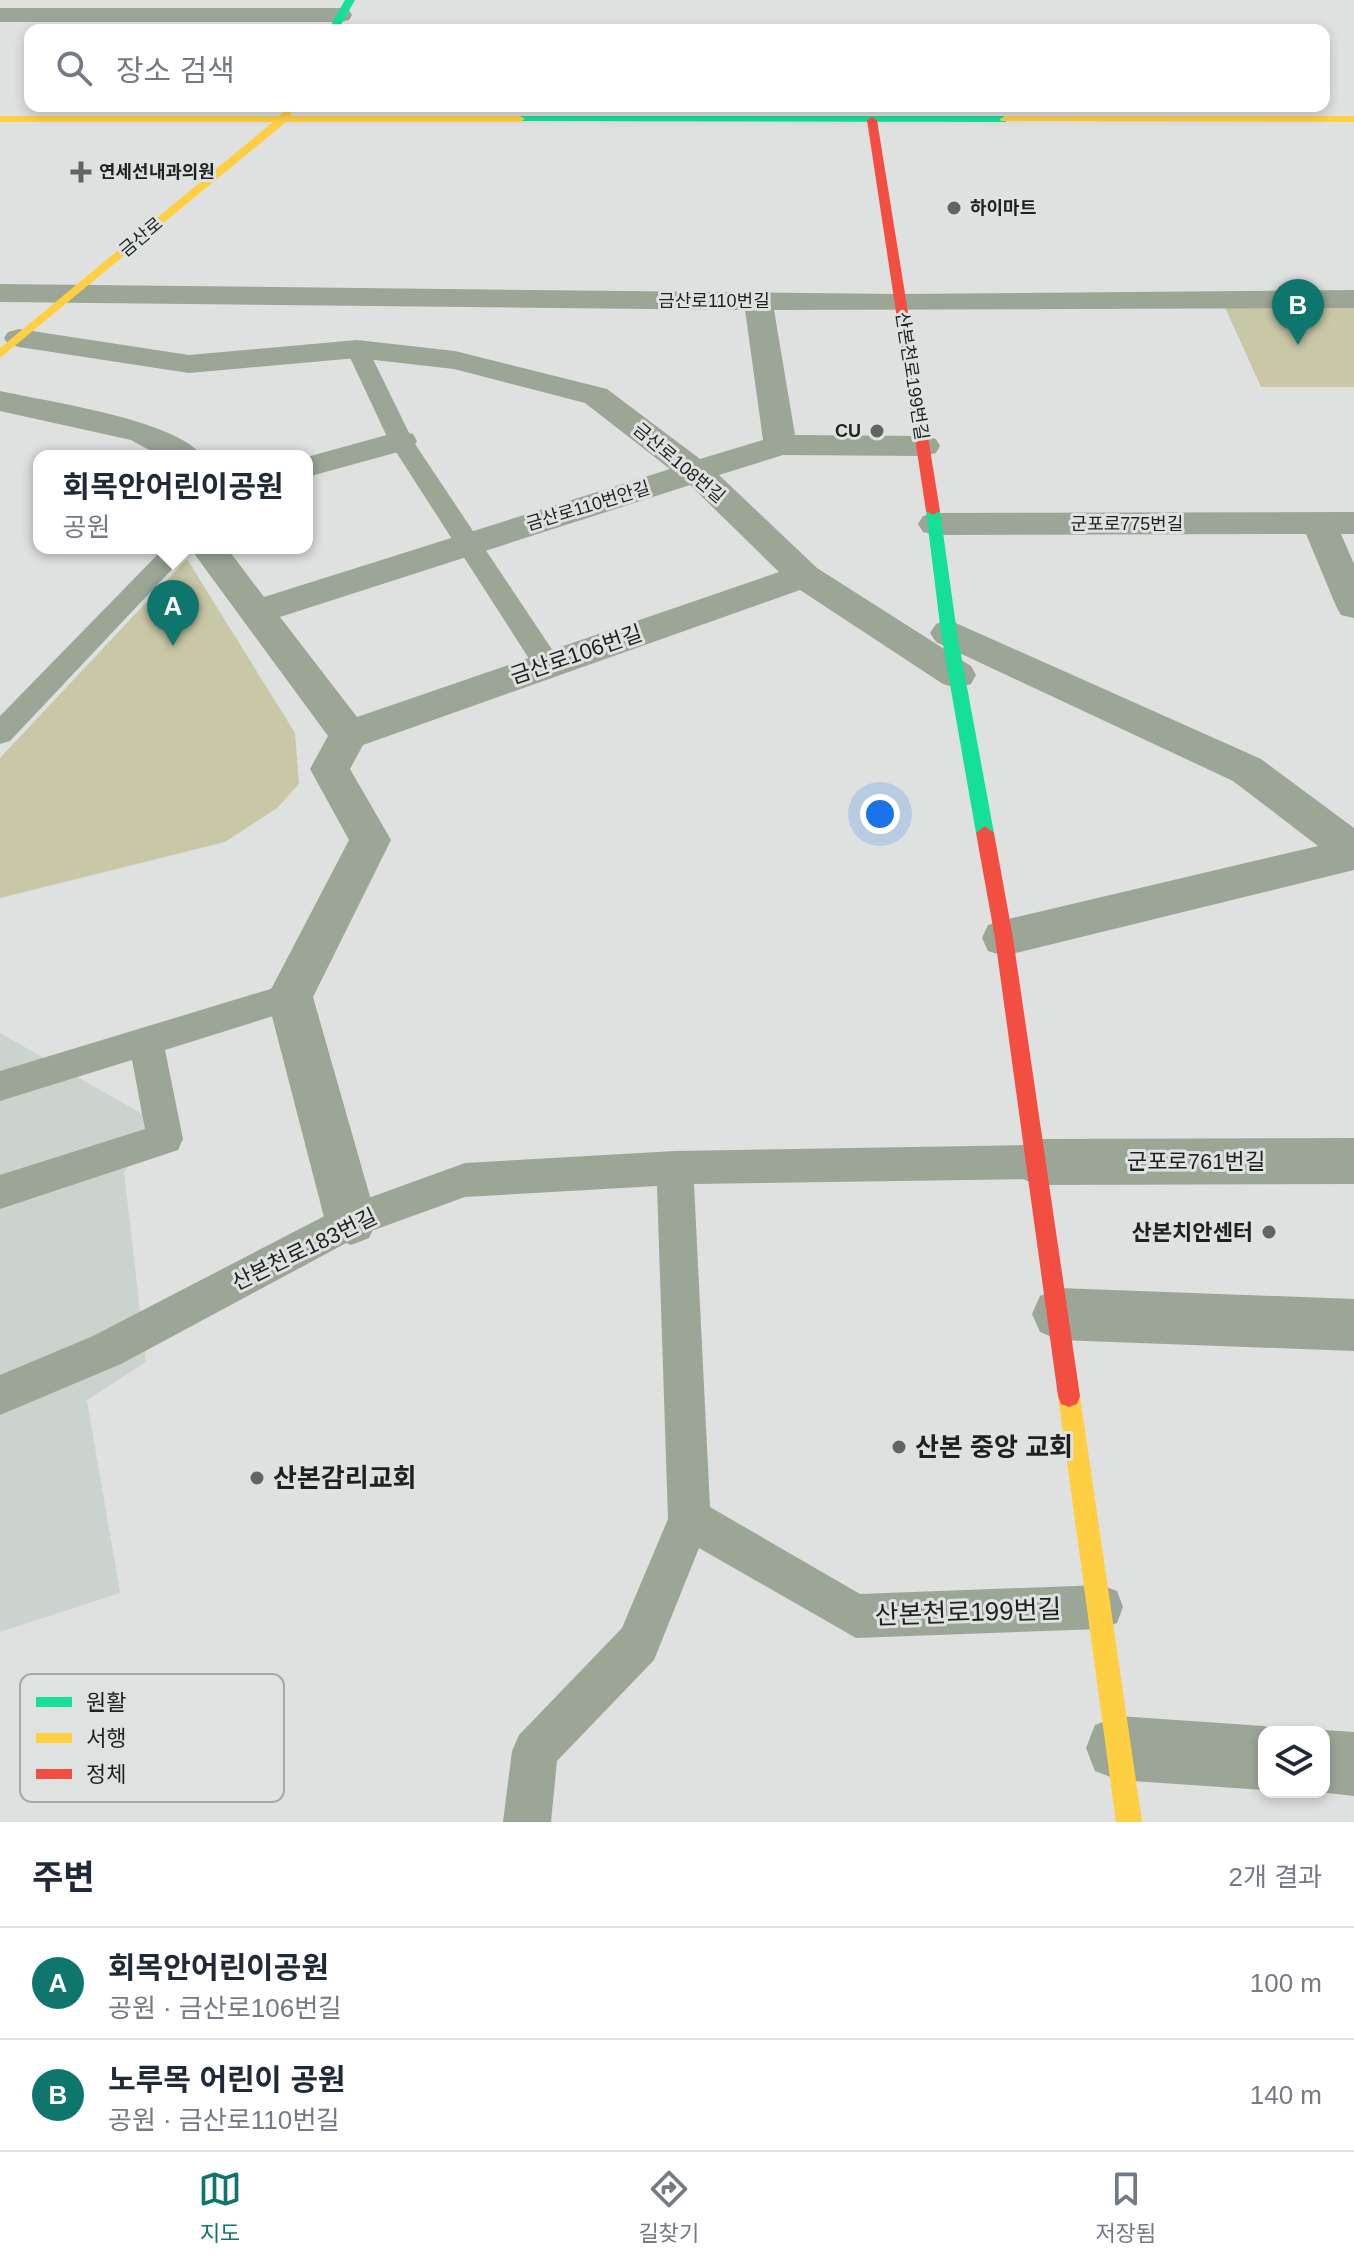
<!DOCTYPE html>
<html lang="ko">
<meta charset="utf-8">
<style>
:root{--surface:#fff;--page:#f6f6f7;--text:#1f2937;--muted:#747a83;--line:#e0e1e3;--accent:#0f766e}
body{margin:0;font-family:Helvetica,"Noto Sans KR",sans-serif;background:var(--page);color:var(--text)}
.controls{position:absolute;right:24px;bottom:24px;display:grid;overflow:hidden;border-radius:16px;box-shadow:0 4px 12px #0003}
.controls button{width:72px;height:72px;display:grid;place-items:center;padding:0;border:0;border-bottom:2px solid var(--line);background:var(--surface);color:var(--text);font:40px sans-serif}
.you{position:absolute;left:880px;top:814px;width:28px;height:28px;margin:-20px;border:6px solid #fff;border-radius:50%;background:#1a73e8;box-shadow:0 0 0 12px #1a73e833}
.badge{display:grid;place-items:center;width:52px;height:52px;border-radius:50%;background:var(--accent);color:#fff;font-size:26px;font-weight:700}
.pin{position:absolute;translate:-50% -66px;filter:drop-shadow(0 2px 4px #0008)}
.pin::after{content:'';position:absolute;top:42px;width:28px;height:24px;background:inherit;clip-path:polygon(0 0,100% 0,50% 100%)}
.popup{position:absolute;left:33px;top:450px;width:280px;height:104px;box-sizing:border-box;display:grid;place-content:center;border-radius:16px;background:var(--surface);filter:drop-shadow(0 2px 6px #0005);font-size:26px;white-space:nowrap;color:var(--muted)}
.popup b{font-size:30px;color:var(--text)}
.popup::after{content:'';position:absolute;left:50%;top:100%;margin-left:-16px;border:16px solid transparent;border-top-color:var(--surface)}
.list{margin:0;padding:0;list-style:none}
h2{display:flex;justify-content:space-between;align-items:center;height:104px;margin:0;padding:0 32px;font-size:34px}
h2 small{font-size:26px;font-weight:400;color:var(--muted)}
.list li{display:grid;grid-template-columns:52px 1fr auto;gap:24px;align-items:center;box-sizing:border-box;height:112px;padding:0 32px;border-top:2px solid var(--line)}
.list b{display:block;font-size:30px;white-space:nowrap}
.list p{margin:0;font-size:26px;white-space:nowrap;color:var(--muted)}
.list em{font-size:26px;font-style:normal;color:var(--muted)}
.icon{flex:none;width:44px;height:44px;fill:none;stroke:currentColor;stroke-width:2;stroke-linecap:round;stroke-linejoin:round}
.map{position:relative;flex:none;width:1354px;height:1822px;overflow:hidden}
.search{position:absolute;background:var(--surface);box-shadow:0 4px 12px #0003;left:24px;right:24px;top:24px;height:88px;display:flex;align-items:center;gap:20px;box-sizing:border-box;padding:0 28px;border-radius:16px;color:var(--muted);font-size:30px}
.sheet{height:328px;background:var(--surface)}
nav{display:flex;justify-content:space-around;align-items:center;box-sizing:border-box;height:112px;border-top:2px solid var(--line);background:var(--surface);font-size:22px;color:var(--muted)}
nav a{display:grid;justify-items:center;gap:4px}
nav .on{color:var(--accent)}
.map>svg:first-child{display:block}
</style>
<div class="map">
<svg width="1354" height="1822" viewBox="0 0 1354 1822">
<rect width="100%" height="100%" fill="#dfe1e0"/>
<polygon fill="#cbd3cf" points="0,1033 160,1124 124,1172 146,1362 87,1400 120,1593 0,1632"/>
<g fill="#c8c7a6">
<polygon points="1223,303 1354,303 1354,387 1261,387"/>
<polygon points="187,559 295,733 299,784 277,808 225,842 0,898 0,758"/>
</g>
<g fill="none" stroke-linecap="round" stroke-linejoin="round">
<g fill="#9ba697" fill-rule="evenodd">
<polygon points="357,342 368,349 413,441 557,657 561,664 557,671 547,674 537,671 389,441 346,349"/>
<polygon points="164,548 192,548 10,741 0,744 0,716"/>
<polygon points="290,983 302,987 307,997 302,1007 165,1050 183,1139 178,1150 0,1209 0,1175 145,1129 132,1060 0,1101 0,1071"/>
<polygon points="1038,1145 1051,1150 1056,1162 1051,1174 1038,1179 694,1184 710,1507 860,1594 1101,1585 1117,1591 1123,1607 1117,1623 1101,1629 856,1638 699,1548 654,1660 557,1761 551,1822 503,1822 512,1751 519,1735 622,1628 668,1519 657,1186 465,1197 363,1234 121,1364 0,1415 0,1375 93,1336 338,1209 465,1163 675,1151"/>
</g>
<g fill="#9ba697" fill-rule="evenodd">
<polygon points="0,8 341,8 349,10 352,15 349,20 341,22 0,22"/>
<path d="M0,284L900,294L1354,290V308L774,310L795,435L924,436L936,439L940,446L936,453L924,456L783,455L719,475L817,568L971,666L976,675L971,684L957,688L943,684L800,590L363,745L350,769L391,840L313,997L377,1221L369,1238L351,1245L333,1238L325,1221L267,997L349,840L310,769L328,736L190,548H227L264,597L670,469L585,403L454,369L357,358L189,373L19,347L8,344L4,338L8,332L19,329L189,355L357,340L455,351L607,389L700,459L763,440L745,310L0,302ZM690,485L779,572L357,717L280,617Z"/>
<path d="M0,391C45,401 177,420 202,456H160L131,440L0,411Z"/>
<polygon points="401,431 413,434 417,441 413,448 307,477 307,457"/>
<polygon points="1354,512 1354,534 1341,534 1354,564 1354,618 1341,615 1336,606 1306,534 935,535 923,532 918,524 923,516 935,513"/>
<polygon points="949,620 1261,759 1354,828 1354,870 1004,956 988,951 982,938 988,925 1004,920 1318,846 1233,781 936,642 930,633 936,624"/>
<polygon points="1354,1138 1354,1184 1038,1185 1020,1178 1013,1162 1020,1146 1038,1139"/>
<polygon points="1059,1288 1354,1299 1354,1351 1059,1340 1040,1332 1032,1314 1040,1296"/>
<polygon points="1118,1716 1264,1726 1279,1732 1264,1732 1264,1790 1118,1780 1095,1771 1086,1748 1095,1725"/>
<polygon points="1324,1730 1354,1732 1354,1796 1319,1792 1324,1792 1324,1732 1319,1732"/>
</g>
<g fill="#16e098" fill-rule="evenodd">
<polygon points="345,0 355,0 338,30 328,30"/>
<polygon points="520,116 1005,116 1010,119 1005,122 516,121 515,119"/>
<polygon points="933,507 940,511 957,633 994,833 985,840 976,833 941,633 926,511"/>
</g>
<g fill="#ffcf43" fill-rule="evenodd">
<polygon points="287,109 292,112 290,116 520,116 525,119 520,122 286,122 0,358 0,348 273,122 0,122 0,116 279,116"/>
<polygon points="1005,116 1354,116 1354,122 1001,121 1000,119"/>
<polygon points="1069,1385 1077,1388 1080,1396 1142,1822 1116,1822 1058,1396 1061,1388"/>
</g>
<g fill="#f24e42" fill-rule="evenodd">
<polygon points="872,117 877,120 940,511 933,515 926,511 867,120"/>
<polygon points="985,826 994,833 1013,938 1080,1396 1077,1404 1069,1407 1061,1404 1058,1396 995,938 976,833"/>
</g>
</g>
<g fill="#626463" stroke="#dee2e0" stroke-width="3">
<path d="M77 160h8v8h8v8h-8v8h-8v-8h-8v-8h8z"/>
<circle cx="954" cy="208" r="8"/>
<circle cx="877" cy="431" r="8"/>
<circle cx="1269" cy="1232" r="8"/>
<circle cx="899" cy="1447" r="8"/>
<circle cx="257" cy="1478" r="8"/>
</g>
<g text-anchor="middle" stroke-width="6" stroke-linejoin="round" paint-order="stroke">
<g font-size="18" font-weight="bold" fill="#1f2120" stroke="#dee2e0" text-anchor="start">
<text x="99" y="178">연세선내과의원</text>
<text x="970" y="214">하이마트</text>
<text x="861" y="437" text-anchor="end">CU</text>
</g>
<g font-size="18" fill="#1f2120" stroke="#dee2e0">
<text transform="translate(141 237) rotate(-40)" y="6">금산로</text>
<text x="714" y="307">금산로110번길</text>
<text transform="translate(912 376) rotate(81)" y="6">산본천로199번길</text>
<text transform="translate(679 463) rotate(40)" y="6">금산로108번길</text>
<text transform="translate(588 506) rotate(-17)" y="6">금산로110번안길</text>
<text x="1127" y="530">군포로775번길</text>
</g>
<g font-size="22" fill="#1f2120" stroke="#dee2e0">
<text transform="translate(576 654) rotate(-19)" y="8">금산로106번길</text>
<text x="1196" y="1169">군포로761번길</text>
<text transform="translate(304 1249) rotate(-26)" y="8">산본천로183번길</text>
</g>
<g font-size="22" font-weight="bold" fill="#1f2120" stroke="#dee2e0" text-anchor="end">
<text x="1253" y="1240">산본치안센터</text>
</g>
<g font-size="26" font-weight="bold" fill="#1f2120" stroke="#dee2e0" text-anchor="start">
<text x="915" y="1456">산본 중앙 교회</text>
<text x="273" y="1487">산본감리교회</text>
</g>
<g font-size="26" fill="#1f2120" stroke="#dee2e0">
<text transform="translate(968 1612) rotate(-2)" y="9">산본천로199번길</text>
</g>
</g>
<rect x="20" y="1674" width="264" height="128" rx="12" fill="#dee2e0" stroke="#a5a8a6" stroke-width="2"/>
<rect x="36" y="1697" width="36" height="10" fill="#16e098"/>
<rect x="36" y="1733" width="36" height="10" fill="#ffcf43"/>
<rect x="36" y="1769" width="36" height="10" fill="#f24e42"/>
<g font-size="22" fill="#1f2120">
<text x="86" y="1710">원활</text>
<text x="86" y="1746">서행</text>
<text x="86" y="1782">정체</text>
</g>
</svg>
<div class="controls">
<button><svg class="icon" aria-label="layers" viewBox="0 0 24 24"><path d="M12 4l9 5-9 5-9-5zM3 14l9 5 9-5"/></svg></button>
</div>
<div class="you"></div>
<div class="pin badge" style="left:173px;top:646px">A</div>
<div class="popup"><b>회목안어린이공원</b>공원</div>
<div class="pin badge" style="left:1298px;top:345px">B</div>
<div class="search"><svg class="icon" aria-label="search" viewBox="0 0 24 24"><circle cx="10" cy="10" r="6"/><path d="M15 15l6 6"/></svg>장소 검색</div>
</div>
<section class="sheet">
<h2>주변<small>2개 결과</small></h2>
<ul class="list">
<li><span class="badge">A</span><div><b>회목안어린이공원</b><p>공원 · 금산로106번길</p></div><em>100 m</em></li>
<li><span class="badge">B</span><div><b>노루목 어린이 공원</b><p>공원 · 금산로110번길</p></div><em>140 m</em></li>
</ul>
</section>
<nav>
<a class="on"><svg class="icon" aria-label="map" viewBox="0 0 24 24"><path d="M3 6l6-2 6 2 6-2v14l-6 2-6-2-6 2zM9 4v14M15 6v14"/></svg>지도</a>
<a><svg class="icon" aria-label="directions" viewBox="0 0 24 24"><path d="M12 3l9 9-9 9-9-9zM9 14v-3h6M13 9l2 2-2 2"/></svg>길찾기</a>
<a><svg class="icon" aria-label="saved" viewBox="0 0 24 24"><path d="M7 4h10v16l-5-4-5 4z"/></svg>저장됨</a>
</nav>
